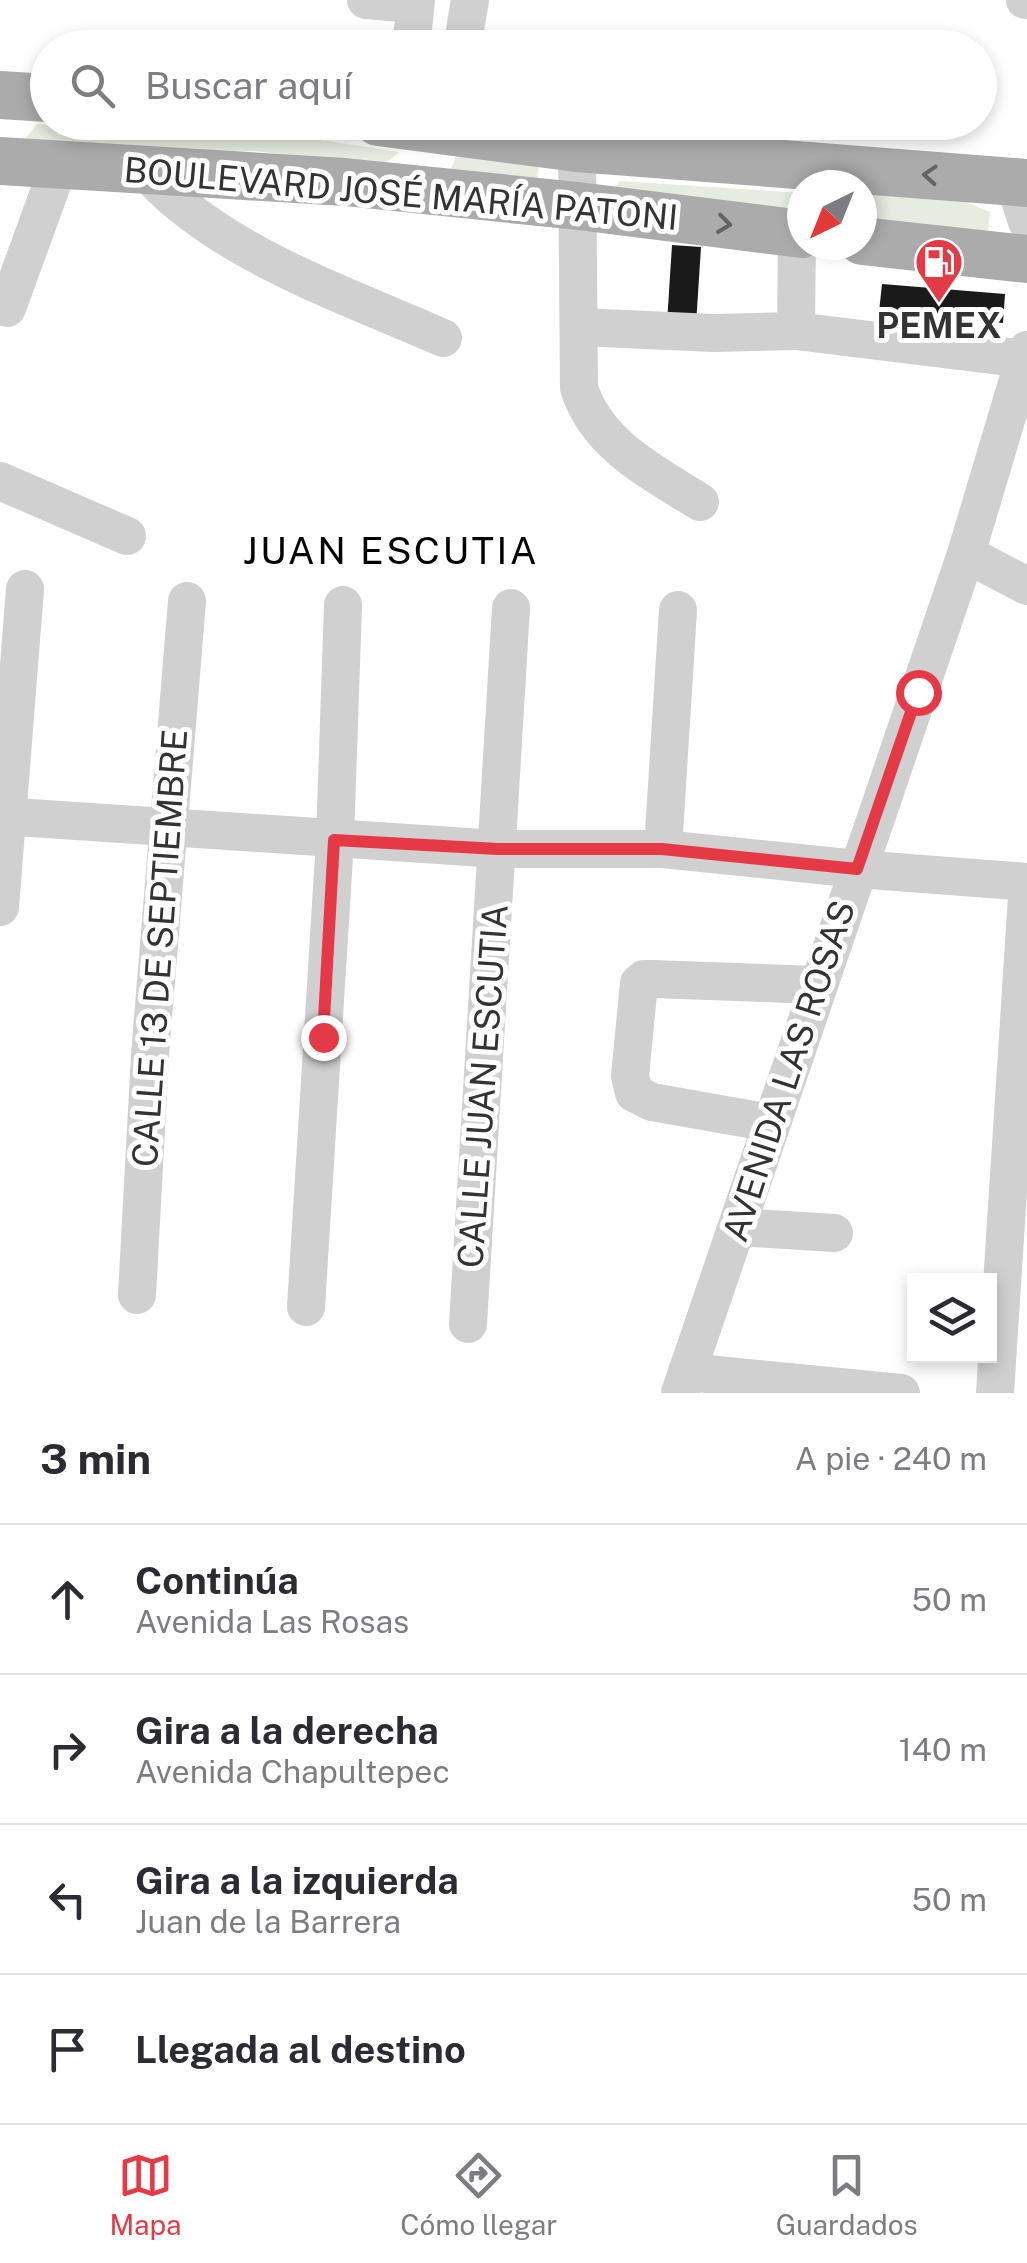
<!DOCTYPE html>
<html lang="es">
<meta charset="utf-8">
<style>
:root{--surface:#fff;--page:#f2f2f3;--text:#2b2b33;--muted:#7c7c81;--line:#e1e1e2;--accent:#e63946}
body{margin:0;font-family:"Public Sans",sans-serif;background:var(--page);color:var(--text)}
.controls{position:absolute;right:30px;bottom:30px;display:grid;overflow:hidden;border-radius:0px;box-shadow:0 5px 15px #0003}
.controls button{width:90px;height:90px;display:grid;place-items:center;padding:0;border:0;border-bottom:2px solid var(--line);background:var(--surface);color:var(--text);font:50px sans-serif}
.compass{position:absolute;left:787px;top:170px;width:90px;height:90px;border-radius:50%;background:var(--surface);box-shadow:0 5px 15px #0003;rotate:223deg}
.stop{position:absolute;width:30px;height:30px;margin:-22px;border:8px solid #e63946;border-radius:50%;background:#fff}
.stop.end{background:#e63946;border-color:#fff;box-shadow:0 2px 10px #0008}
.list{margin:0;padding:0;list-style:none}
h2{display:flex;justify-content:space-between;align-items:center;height:130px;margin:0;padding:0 40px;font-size:42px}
h2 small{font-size:32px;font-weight:400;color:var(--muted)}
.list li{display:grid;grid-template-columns:65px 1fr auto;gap:30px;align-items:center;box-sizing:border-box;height:150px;padding:0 40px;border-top:2px solid var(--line)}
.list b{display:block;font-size:38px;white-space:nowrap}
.list p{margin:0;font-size:32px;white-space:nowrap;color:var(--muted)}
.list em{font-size:32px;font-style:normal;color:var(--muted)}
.icon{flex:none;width:55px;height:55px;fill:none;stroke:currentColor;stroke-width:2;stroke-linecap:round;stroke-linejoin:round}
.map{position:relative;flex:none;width:1027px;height:1393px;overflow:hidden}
.search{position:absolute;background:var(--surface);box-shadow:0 5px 15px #0003;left:30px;right:30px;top:30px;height:110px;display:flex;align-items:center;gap:25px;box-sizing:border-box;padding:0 35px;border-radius:55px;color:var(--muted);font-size:38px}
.sheet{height:730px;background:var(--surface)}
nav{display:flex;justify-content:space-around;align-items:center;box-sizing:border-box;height:140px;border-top:2px solid var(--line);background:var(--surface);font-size:28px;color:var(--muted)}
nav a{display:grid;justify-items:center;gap:5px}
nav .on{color:var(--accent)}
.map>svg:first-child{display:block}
</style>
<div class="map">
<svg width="1027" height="1393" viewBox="0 0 1027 1393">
<rect width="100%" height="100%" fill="#fff"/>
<g fill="#e6ecdf">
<polygon points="37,124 158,133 229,126 400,152 383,165 253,151 182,153 23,142"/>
<polygon points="457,153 539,163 536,187 448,177"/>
<polygon points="620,181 802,193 802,215 606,199"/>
<polygon points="862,189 952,196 990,212 988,232 862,221"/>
</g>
<g fill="#1a1a1a">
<polygon points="672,245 701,247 696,325 667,323"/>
<polygon points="882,284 1005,294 1003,323 879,312"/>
</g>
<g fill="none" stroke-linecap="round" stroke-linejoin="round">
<g stroke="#d0d0d0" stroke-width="38">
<polyline points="366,0 415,4"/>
<polyline points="1025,0 1027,0"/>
<polyline points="411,48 416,0"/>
<polyline points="462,48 470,0"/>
<path d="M577,148L579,388C597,445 652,472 700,502"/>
<path d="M144,169C216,252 344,294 443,338"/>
<polyline points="1014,182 1027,222"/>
<polyline points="797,233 796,331 1026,359"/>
<polyline points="7,308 59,165"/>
<polyline points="579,327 714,333 796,331"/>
<polyline points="0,481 127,536"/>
<polyline points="966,554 1027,586"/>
<polyline points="0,816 498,849 663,849 857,869 1027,882"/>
<polyline points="663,849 678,610"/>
<polyline points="0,907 25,589"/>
<polyline points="771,1123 652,1102 634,1093 630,1076 639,983 644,979 653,979 817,985"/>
<polyline points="737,1227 834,1233"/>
<polyline points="137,1295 150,1055 187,601"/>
<polyline points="306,1307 335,840 343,605"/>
<polyline points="468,1324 511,608"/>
<polyline points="687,1372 901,1393"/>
<polyline points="680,1393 966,554 1027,350"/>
<polyline points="995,1393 1027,897"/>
</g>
<g stroke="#ababab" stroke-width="48">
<polyline points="0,95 48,98"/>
<polyline points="378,122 577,148 1027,183"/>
<polyline points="0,161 345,182 578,206 802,234"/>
<polyline points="862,241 1027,259"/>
</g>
</g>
<defs><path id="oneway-chevron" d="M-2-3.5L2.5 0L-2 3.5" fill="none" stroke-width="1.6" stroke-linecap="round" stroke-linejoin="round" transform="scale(2.5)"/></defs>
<g stroke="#636363">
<use href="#oneway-chevron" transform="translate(930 175) rotate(-176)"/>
<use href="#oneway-chevron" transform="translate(724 224) rotate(7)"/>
</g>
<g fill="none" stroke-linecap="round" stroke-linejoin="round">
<polyline stroke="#e63946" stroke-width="12" points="323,1037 334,840 498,849 662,849 857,869 918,692"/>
</g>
<defs>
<g id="fuel-pin" transform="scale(2.5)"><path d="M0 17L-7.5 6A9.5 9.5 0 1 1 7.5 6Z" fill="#e63946" stroke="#fff"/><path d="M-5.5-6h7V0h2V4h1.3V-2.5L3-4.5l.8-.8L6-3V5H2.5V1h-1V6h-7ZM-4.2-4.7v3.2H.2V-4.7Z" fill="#fff"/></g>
</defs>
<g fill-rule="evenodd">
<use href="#fuel-pin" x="939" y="262"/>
</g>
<g text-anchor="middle" stroke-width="10" stroke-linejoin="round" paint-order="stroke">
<g font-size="35" fill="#333" stroke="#fff">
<text transform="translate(401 194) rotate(5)" y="12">BOULEVARD JOSÉ MARÍA PATONI</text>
<text transform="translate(160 948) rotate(-86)" y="12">CALLE 13 DE SEPTIEMBRE</text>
<text transform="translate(789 1071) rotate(-72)" y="12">AVENIDA LAS ROSAS</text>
<text transform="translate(483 1086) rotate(-86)" y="12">CALLE JUAN ESCUTIA</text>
</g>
<g font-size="35" font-weight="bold" fill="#333" stroke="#fff">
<text x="939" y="338">PEMEX</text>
</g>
<g font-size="38" letter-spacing="2.5" fill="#000" stroke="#fff">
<text x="391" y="564">JUAN ESCUTIA</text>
</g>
</g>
</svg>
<div class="controls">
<button><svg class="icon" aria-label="layers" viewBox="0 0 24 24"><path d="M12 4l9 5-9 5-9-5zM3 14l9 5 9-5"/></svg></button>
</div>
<svg class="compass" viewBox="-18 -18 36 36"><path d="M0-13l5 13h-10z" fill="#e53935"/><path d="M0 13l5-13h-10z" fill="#7c7c81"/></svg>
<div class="stop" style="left:918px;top:692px"></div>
<div class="stop end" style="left:323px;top:1037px"></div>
<div class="search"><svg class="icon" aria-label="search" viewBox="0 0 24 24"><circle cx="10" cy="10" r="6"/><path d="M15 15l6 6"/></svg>Buscar aquí</div>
</div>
<section class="sheet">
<h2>3 min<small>A pie · 240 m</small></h2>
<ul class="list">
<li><svg class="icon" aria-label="ahead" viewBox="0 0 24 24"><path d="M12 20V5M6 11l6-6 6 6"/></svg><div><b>Continúa</b><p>Avenida Las Rosas</p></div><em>50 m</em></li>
<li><svg class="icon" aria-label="right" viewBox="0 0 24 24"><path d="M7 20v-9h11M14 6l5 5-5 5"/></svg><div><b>Gira a la derecha</b><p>Avenida Chapultepec</p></div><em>140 m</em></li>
<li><svg class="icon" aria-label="left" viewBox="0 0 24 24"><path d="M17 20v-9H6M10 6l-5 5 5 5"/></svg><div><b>Gira a la izquierda</b><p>Juan de la Barrera</p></div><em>50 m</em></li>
<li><svg class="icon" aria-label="arrive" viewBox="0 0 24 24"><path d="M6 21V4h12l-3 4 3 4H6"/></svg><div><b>Llegada al destino</b></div></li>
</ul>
</section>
<nav>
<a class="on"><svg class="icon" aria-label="map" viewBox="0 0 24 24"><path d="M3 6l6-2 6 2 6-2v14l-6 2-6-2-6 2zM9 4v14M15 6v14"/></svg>Mapa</a>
<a><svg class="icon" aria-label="directions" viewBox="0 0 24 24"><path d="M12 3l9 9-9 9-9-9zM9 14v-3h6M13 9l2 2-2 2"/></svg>Cómo llegar</a>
<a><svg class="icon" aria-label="saved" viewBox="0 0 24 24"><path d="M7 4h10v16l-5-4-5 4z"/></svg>Guardados</a>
</nav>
